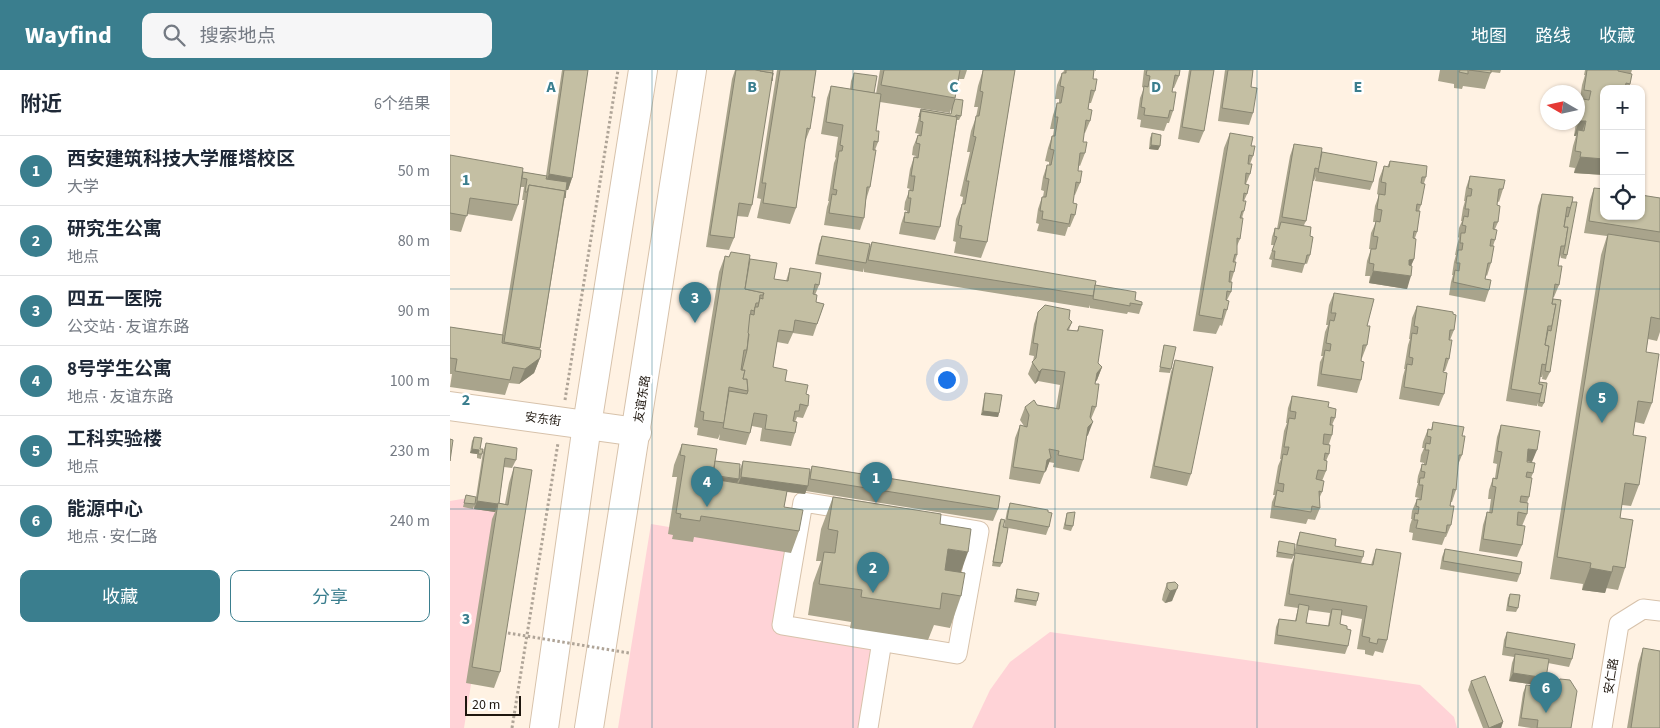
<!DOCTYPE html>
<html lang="zh">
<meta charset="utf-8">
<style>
:root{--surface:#fff;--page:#f6f6f7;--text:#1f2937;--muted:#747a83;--line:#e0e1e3;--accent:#3a7e8e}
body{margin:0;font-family:"Source Sans 3","Noto Sans SC",sans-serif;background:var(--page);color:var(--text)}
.controls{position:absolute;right:15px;top:15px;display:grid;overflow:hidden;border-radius:10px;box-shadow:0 1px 4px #0004}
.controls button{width:45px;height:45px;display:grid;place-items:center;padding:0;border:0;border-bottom:1px solid var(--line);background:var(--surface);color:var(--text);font:25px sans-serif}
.compass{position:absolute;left:1090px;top:15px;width:45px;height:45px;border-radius:50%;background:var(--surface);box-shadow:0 1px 4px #0004;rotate:279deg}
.scale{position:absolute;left:15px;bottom:12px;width:56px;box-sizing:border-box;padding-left:5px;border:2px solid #1f170f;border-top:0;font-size:14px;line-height:18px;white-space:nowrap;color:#1f170f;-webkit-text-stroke:4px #fff;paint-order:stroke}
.you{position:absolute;left:496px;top:309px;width:18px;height:18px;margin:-12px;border:4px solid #fff;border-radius:50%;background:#1a73e8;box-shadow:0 0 0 8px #1a73e833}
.badge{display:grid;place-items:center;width:32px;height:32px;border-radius:50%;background:var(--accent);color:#fff;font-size:16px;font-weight:700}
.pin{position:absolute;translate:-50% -41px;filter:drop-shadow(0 1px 2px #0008)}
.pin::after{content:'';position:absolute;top:26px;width:18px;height:15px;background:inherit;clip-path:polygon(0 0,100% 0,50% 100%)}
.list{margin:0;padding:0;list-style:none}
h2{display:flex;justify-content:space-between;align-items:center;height:65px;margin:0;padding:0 20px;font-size:21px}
h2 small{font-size:16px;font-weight:400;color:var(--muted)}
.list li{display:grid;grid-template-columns:32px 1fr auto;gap:15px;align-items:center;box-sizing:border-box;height:70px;padding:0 20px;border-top:1px solid var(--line)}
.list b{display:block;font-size:19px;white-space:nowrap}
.list p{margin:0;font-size:16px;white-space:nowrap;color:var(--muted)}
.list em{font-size:16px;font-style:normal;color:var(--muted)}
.actions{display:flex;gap:10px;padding:15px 20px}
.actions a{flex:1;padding:11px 0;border:1px solid var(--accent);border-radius:10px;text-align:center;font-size:18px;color:var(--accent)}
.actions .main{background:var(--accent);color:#fff}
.icon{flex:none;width:28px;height:28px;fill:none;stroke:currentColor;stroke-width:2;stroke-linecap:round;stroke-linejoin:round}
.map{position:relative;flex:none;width:1210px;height:658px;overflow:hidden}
header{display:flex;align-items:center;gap:30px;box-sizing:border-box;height:70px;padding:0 25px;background:var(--accent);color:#fff}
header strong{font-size:24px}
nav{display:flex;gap:28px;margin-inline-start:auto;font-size:18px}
.search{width:350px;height:45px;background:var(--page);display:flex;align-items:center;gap:12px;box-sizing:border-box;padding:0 18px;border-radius:10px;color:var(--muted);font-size:19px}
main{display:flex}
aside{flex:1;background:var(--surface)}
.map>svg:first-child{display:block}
</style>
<header>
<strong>Wayfind</strong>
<div class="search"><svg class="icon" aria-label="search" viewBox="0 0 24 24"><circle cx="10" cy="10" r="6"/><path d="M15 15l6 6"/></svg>搜索地点</div>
<nav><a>地图</a><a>路线</a><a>收藏</a></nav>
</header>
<main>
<aside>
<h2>附近<small>6个结果</small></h2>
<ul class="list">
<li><span class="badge">1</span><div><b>西安建筑科技大学雁塔校区</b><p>大学</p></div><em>50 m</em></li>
<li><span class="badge">2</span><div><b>研究生公寓</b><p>地点</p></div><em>80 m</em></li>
<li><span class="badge">3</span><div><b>四五一医院</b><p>公交站 · 友谊东路</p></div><em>90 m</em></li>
<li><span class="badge">4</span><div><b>8号学生公寓</b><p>地点 · 友谊东路</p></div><em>100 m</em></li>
<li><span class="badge">5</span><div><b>工科实验楼</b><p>地点</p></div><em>230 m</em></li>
<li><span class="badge">6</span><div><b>能源中心</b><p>地点 · 安仁路</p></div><em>240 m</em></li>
</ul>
<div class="actions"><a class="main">收藏</a><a>分享</a></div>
</aside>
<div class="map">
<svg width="1210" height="658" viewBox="0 0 1210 658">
<rect width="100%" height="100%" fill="#fff2e3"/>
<g fill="#ffd3d7">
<polygon points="18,428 50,433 14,658 0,658 0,431"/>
<polygon points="201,454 345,478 332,555 432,571 418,658 168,658"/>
<polygon points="600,562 970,615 1004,647 1007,658 522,658 540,620 560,592"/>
</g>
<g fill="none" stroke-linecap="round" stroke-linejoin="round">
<g stroke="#d7c2ab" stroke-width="21">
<g id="street">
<polygon points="353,432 529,461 507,584 332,555"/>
<polyline points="418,658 432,571"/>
<polyline points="1152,658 1169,554 1193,539 1210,541"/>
</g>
</g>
<g stroke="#d7c2ab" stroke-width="30">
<g id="secondary">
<polyline points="0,336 187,362"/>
<polyline points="94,658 137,355 193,0"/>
<polyline points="139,658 242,0"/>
</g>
</g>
<g stroke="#afa497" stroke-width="3" stroke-dasharray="2.5 2.5" stroke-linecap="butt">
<polyline points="115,330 168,0"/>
<polyline points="62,658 108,373"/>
</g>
<use href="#street" stroke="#fff" stroke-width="19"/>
<use href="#secondary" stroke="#fff" stroke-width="28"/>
<polyline stroke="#afa497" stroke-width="3" stroke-dasharray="2.5 2.5" stroke-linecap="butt" points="58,563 179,583"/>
</g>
<g fill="#a9a48c" fill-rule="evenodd">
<polygon points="112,0 138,0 122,108 118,120 116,120 90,279 90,288 84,303 69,314 59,313 55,325 0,317 2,304 0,304 0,257 52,265 74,130 72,130 74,117 70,117 68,135 62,151 17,144 11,162 0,160 0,85 73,102 96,106"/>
<polygon points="285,0 309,0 309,1 309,0 323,0 302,135 298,147 287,146 284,168 279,180 256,177 282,9"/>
<polygon points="327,0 366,0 362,27 360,59 355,72 346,138 340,154 307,148 311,129 307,128"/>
<polygon points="430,0 517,0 514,9 509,9 505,29 511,46 509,50 507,50 490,157 485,170 449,164 451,154 455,142 457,142 457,141 454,140 455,132 460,119 457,118 460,99 464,87 465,87 466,86 462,85 463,77 468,65 469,65 469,64 465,63 471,39 501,44 501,39 500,43 430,32 426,61 428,72 425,80 420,117 416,130 414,148 410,160 374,155 377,137 379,131 378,131 384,93 386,88 385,87 388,67 371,64 377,28 381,16 400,19 401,11 404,3 424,23 426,24"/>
<polygon points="533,0 565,0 537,172 531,188 504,183 506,172 503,171 506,149 512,134 513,127 510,126 520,82 517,82 521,61 526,47 528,37 524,37 528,16"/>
<polygon points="614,0 646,0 646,1 644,0 643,9 645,21 641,33 639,33 638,39 640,51 635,63 634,63 633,72 635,83 630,96 628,95 628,101 630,113 625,125 624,125 623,133 625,145 620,157 618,157 615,166 587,161 589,154 586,153 588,139 592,127 593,127 594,121 591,120 593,107 597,95 599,95 599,92 595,91 598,78 602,66 603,66 604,59 600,59 603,45 607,33 609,33 609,29 605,29 607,15 612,3 613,3"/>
<polygon points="694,0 730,0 729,6 724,18 723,18 722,22 723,41 719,53 717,53 714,61 690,57 691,50 687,49 690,28 694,18 692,17"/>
<polygon points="739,0 764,0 754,61 749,73 728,69"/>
<polygon points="775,0 803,0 801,17 803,43 799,55 768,51"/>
<polygon points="990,0 1051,0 1050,3 1041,2 1035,19 1013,16 1012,19 1004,18 1004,14 988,11"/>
<polygon points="1135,0 1182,0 1181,3 1180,14 1179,19 1154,19 1154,105 1124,103 1125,98 1119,97 1123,76 1126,66 1124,66 1126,52 1128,52 1128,44 1130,36 1129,36 1132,15 1135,5 1134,5"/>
<polygon points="702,63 710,76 708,80 699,79 700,68"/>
<polygon points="780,63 803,86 800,94 800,104 796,114 797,124 794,131 794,141 792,148 790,169 787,176 787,185 785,192 784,202 781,212 781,222 777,230 777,240 772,256 770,255 766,264 743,261 774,78"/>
<polygon points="844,74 871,83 923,112 920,120 865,111 866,106 864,111 863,111 856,151 854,155 860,166 860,185 857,194 855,193 852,203 821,197 822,190 819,189 824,175 821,175 822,167 825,158 827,159 840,86"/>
<polygon points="940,91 976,107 974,113 971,135 969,141 967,162 965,168 964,189 961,195 957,219 919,213 920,206 915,206 917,191 921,179 919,179 921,163 926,152 923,152 925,136 929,125 927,124 929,109 934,96 937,97"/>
<polygon points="1020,106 1053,119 1049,132 1047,131 1047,135 1048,152 1045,159 1045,170 1043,176 1041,193 1037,206 1036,205 1035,209 1039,220 1035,232 999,225 1001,212 1003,205 1002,205 1004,192 1006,185 1005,185 1007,175 1009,168 1008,167 1009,158 1012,151 1011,151 1013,138 1015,131 1014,131 1016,118"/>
<polygon points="1144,118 1210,128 1210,262 1207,271 1198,269 1196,282 1202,333 1194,354 1185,352 1183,365 1189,415 1181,436 1172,435 1170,448 1175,498 1168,520 1156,518 1155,523 1132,520 1133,514 1100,509 1151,185 1157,166 1134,163 1140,130"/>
<polygon points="1092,124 1123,127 1117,185 1116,189 1111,188 1111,185 1110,188 1109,188 1108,196 1109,215 1104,227 1103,227 1103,229 1111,230 1100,302 1096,310 1092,309 1093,304 1092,307 1090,307 1089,312 1094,333 1092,337 1088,336 1088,333 1087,336 1056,331 1088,136"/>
<polygon points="372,166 418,181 422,172 645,216 685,230 692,235 689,244 678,242 677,244 640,238 640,235 639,238 414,202 414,198 413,202 365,194 369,174"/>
<polygon points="275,186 299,190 324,209 336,211 340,198 369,215 365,225 366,232 374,234 363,266 343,263 338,274 327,272 323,297 335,311 356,324 358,336 353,348 347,347 345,352 345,363 341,376 310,371 312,358 302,356 300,363 296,375 269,370 270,364 268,369 247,365 248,358 244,357 269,202"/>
<polygon points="884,223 917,256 917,275 912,288 911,287 911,310 907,323 867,316 870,292 873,286 871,286 875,262 878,255 876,255 879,235"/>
<polygon points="967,236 1003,244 1004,260 1000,270 999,289 995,301 993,301 994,324 989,336 949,329 953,306 955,299 954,299 958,275 960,269 959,269 962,248"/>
<polygon points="588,242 619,249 622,252 619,260 627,261 629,256 648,293 652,297 647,310 645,312 646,337 641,349 638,365 637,366 633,390 629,402 603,397 604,393 599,392 596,401 595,401 590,414 559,409 565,368 570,355 574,356 570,350 575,337 587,335 606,338 610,315 588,311 585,314 578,304 583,291 584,286 579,285 584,254"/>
<polygon points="714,275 721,299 720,303 709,302 713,279"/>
<polygon points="725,290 741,404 737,416 700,408 721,302"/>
<polygon points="535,323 549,343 548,347 531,345 534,327"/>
<polygon points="842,326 878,337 885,348 882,355 882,365 879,374 879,384 876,391 876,401 872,411 872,422 869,429 870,438 865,450 858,449 856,454 820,448 822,432 825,425 823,425 828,396 831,389 830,389 834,361 837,353 836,353 838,338"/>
<polygon points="983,352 1012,366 1012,385 1008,395 1006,420 1002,432 1001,432 1000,436 1001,455 996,467 995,467 992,475 962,470 963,463 959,462 960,455 962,449 961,449 962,441 967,429 968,429 969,428 965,427 966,420 968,413 967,413 968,406 972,394 974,394 974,393 970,392 971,385 974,378 972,378 973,372 978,359 981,360"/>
<polygon points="1051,355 1082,392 1077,391 1083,403 1081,408 1079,427 1077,433 1077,444 1072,456 1072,475 1067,487 1029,481 1033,455 1037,442 1039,443 1041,429 1038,429 1039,420 1043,408 1045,408 1047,394 1043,393 1047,367"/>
<polygon points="24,367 30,379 32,384 31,389 27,388 27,384 20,383 22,371"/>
<polygon points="36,373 66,390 62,398 54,397 49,433 55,434 59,413 64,397 50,602 44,618 16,613 42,449 45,442 24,439 24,436 23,439 13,437 16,425 26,427 33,382"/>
<path d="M232,374L265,391L290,399L293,391L359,405L362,396L548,439L543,451L356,421L355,424L337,422L334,437L349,461L341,483L244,467L243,472L222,469L223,465L218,464L227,407H222L224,395ZM263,405H267L266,410L262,409Z"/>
<polygon points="383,427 490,454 511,503 511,526 500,558 484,555 478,570 400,558 401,552 358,545 363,513 371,491 366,491 371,459"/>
<polygon points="560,433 598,442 599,457 596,465 558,458 552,493 550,497 542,496 549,453 551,449 554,457 557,441"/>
<polygon points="617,443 623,456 621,461 613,459"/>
<path d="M850,462L913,487L911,493L921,495L926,479L937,570L933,583L925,581L923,586L915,584V580L907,579L912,549L891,545L890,554L897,559L898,576L895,584L824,574L826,557L829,549L845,551L848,538L834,536L841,495L845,484H844L847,471ZM858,540L880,543L878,556L856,553Z"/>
<polygon points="829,471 844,485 842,489 826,487 828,475"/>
<polygon points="995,479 1070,504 1067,512 990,499 992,487"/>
<polygon points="725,512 722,531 715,533 712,530 713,525 717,513"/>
<polygon points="567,519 587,531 586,536 564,532"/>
<polygon points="1060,524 1068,538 1066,542 1056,541 1058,528"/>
<polygon points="1057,562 1122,589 1119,597 1098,593 1096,608 1093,616 1059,611 1062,593 1064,587 1052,585 1054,570"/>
<polygon points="1193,578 1210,658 1177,658 1188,594"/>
<polygon points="1021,611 1053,652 1051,658 1033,658 1018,620"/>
<polygon points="1076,615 1121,658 1081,658 1068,656 1073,623"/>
</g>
<g fill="#898672">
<polygon points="1129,51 1136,51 1130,67 1128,60 1126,66 1124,66"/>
<polygon points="701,75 710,76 708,80 699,79"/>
<polygon points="1130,87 1154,89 1154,105 1124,103"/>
<polygon points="99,104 122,108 118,120 94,117"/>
<polygon points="964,189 959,201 959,190"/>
<polygon points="923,201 961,206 957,219 919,213"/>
<polygon points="90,288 84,303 69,314 75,299"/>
<polygon points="652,297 647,310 642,316 647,303"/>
<polygon points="592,299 588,311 585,314 589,302"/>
<polygon points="533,341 549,343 548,347 531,345"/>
<polygon points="643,352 638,365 634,369 638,357"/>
<polygon points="22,379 29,380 27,384 20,383"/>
<polygon points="1078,379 1087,380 1082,392 1074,391"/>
<polygon points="601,388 596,401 594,401 597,390"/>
<polygon points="262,400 268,401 267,405 260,405"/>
<polygon points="270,407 289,409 287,413 269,411"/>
<polygon points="291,407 358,416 355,424 288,415"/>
<polygon points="27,431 48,434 45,442 24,439"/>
<polygon points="498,479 518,482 507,513 487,510"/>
<polygon points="1140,498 1162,502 1155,523 1132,520"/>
<polygon points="727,519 722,531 715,533 720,521"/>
<polygon points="1063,603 1096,608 1093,616 1059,611"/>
<polygon points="1053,652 1051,658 1039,658"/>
</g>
<g fill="#c4bfa3" stroke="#898672">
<polygon points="114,0 138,0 122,108 99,104"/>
<polygon points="286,0 305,0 323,3 302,135 289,133 284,168 260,165"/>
<polygon points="310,0 323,0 322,11 323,3 310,1"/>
<polygon points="330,0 366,0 362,27 365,27 360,59 357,58 346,138 313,133 316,113 312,113"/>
<polygon points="434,0 510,0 505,28 431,15"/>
<polygon points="533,0 565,0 537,172 510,168 512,156 508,155 512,134 515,134 519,111 516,111 526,67 523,66 526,46 529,46 533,22 530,21"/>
<polygon points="616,0 644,0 643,9 647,9 645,21 641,20 638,39 642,40 640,51 636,50 633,72 637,72 635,83 630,83 628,101 632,101 630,113 626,112 623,133 627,134 625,145 621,144 619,154 592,149 593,141 590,141 592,127 596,127 599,109 595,108 597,95 601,95 604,80 600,79 602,66 605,66 608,47 605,47 607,33 611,33 614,17 610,16 612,3 616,3"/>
<polygon points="697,0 730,0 729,6 725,5 722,22 726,22 723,41 720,40 718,48 694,45 695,38 691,37 694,16 698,17 700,6 696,5"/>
<polygon points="741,0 764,0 754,61 732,57"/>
<polygon points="778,0 803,0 801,17 807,18 803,43 772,38"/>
<polygon points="1010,0 1018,0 1018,4 1009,2"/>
<polygon points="1019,0 1041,0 1041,3"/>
<polygon points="1137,0 1168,0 1168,1 1182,4 1180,14 1176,13 1175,19 1154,19 1154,89 1130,87 1131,82 1125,81 1128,60 1134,61 1136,51 1129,51 1133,29 1139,30 1141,21 1134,20"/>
<polygon points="404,3 427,6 424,23 402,20"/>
<polygon points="381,16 431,24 426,61 429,61 428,72 424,71 423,80 426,80 420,117 417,117 414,148 379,143 382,124 386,125 387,120 383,119 389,81 392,81 393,76 390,75 393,55 376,52"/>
<polygon points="505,29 513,30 511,46 506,45 505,47 471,41 469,47 471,39 501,44 503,35"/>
<polygon points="471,41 507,47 490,157 454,152 455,142 459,143 461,128 458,128 459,120 463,121 465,106 461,106 464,87 468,88 470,74 466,73 468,65 471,66 473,52 470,51"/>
<polygon points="702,63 711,65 710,76 701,75"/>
<polygon points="780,63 803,67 801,76 805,76 803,86 799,85 798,94 802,94 800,104 796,103 795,114 799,115 797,124 794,123 793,131 796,131 794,141 792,141 790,148 793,148 790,169 787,168 787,185 785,184 783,192 786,192 784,202 780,201 779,212 782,212 781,222 777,221 776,230 779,231 777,240 774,239 772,249 749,245"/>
<polygon points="844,74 872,78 869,99 865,98 856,151 832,147"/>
<polygon points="872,82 927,92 923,112 868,102"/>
<polygon points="0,85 73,98 68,135 20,128 17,146 0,143"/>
<polygon points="940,91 977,96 976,107 972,107 971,113 975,114 971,135 967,134 966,141 970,141 967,162 964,161 963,168 966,169 964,189 959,190 959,195 962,196 961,206 923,201 924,194 919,193 921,179 926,179 928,167 923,166 926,151 930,152 932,140 927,139 929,124 935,125 936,113 931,112 934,96 939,97"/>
<polygon points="73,102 97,106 96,109 117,112 115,128 115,121 79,115 77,122 75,122 77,109 72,108"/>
<polygon points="1020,106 1055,110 1053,119 1049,119 1047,135 1050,136 1048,152 1044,152 1043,159 1047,160 1045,170 1041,169 1040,176 1044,176 1041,193 1038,193 1035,209 1041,210 1039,220 1003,212 1005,200 1009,201 1010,193 1006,193 1008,180 1012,180 1013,173 1010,173 1011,163 1015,163 1016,156 1012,155 1014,146 1018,147 1019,139 1015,139 1017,126 1021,126 1022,119 1018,118"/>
<polygon points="79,115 115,121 90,278 54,272"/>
<polygon points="1144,118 1154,119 1154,146 1191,146 1191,125 1210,128 1210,162 1139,151"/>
<polygon points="1092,124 1123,127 1121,138 1117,137 1114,157 1118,157 1115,176 1111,176 1108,196 1112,196 1109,215 1105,214 1102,234 1106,234 1102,256 1098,256 1095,275 1099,276 1096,295 1092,294 1089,314 1093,315 1091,324 1061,319"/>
<polygon points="1122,132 1127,132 1117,185 1113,184 1115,176 1118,157 1114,157 1116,146 1118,147"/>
<polygon points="831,152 861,157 860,166 863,167 860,185 857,185 855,194 824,189 825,181 822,181 827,167 824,166 825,158 829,159"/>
<polygon points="1158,164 1210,172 1210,249 1201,247 1196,282 1209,284 1202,333 1188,331 1183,365 1196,367 1189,415 1175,413 1170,448 1183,450 1175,498 1163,496 1162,502 1140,498 1141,493 1107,487"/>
<polygon points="372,166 420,174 416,193 368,185"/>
<polygon points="422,172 646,211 643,226 418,190"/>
<polygon points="281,182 300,185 295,219 314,223 313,225 310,225 309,233 306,233 304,241 301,240 297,280 294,280 291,300 295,300 293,309 297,309 298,321 279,317 274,353 253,350 254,342 250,341 275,186 279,187"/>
<polygon points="300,189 327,193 324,209 338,211 340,198 371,203 369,215 365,214 363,224 367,225 366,232 374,234 367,254 345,250 343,262 329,260 326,278 323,297 337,300 335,311 358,315 356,324 359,325 358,336 350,334 349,341 345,341 343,351 347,352 345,363 315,359 317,345 304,343 300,363 273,358 279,321 297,324 298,321 297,309 293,309 295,300 292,300 297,280 299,264 298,263 300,244 304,245 305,237 308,237 310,228 313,229 313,226 314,223 295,219"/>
<polygon points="645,215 686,222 685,230 692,232 692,235 680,233 680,236 643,229"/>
<polygon points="884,223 924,229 917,256 920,256 917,275 913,275 911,291 914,292 911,310 871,304 875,280 880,281 881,274 876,273 880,250 884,251 886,243 881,243"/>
<polygon points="1103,229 1111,230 1100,302 1095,301 1099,276 1095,275 1098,260 1101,261 1106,234 1102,234"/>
<polygon points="595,235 620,240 619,249 622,252 617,260 628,261 629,256 653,260 648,293 652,297 647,303 645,314 649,314 646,337 642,336 640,347 643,352 638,357 633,390 608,385 609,381 599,379 601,388 597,390 595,402 563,397 570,355 577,357 579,345 575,337 584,330 587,335 609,339 615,302 592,299 589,302 582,292 586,288 588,274 583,273 588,242"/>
<polygon points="967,236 1003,242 1003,244 1006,245 1004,260 1000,260 999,270 1002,270 999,289 996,288 993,302 997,303 994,324 954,317 957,294 962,295 963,288 959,287 962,263 967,264 968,257 964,256"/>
<polygon points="0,257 53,265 52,273 91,280 90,288 75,299 63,297 60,310 5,301 7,289 0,288"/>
<polygon points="714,275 726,277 721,299 710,297"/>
<polygon points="725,290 763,297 741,404 704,396"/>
<polygon points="1089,312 1097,313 1094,333 1089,332 1093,315 1089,314"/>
<polygon points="535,323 552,325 549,343 533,341"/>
<polygon points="842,326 879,332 878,337 886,339 885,348 881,347 880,355 883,355 882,365 874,364 873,374 880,375 879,384 875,383 874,390 877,391 876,401 868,400 866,409 874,411 872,422 869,421 870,438 862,436 861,442 824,436 827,420 833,422 834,414 828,413 833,384 837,385 839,377 834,377 839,348 845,349 846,342 840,341"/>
<polygon points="983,352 1014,357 1012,366 1015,366 1012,385 1009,385 1006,420 1003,419 1000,436 1004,436 1001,455 997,455 996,463 966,458 968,450 964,450 965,443 968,444 969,437 966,436 967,429 971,430 973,415 969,415 970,408 974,408 975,402 971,401 972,394 976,395 979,380 975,380 976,373 980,374 981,367 977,366 978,359 982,360"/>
<polygon points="1051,355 1090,361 1087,380 1078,379 1077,392 1085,393 1083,403 1077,402 1076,407 1082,408 1079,427 1071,426 1070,432 1078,433 1077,444 1068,442 1067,455 1075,456 1072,475 1033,469 1037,442 1042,443 1046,417 1042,416 1043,408 1047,409 1052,382 1047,381"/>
<polygon points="24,367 32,368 30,379 33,379 32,384 28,384 29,380 22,379"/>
<polygon points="0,369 3,370 0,391"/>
<polygon points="36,373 67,378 66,390 55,388 49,433 48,434 27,431"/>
<polygon points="232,374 267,379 262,409 337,421 334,437 353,440 349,461 251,446 250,451 230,448 231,444 226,443 235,386 230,385"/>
<polygon points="265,391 290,394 289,409 268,406 268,401 264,400"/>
<polygon points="293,391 360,399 358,416 291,407"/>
<polygon points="362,396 550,426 548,439 360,409"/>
<polygon points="64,397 82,400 50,602 22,597 48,433 58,435"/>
<polygon points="16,425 26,427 25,434 14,433"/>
<polygon points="383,427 491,444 490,454 521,459 518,482 498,479 495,500 515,503 511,526 492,523 490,539 411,527 412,520 369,514 374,482 385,483 388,461 378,459"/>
<polygon points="560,433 598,440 598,442 602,443 599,457 557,449"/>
<polygon points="625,442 623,456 615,455 617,443"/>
<polygon points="551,449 555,450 553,457 558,458 552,493 543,492"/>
<polygon points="850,462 886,469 885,476 914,481 913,487 847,475"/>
<polygon points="829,471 845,474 844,485 827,482"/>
<polygon points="926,479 951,483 937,570 928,569 927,574 919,572 920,568 912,566 917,536 839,524 845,483 923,495"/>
<polygon points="995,479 1072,492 1070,504 993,491"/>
<polygon points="725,512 728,515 727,519 720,521 717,518 717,513"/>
<polygon points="567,519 589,523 587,531 566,528"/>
<polygon points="1060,524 1070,525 1068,538 1058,536"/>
<polygon points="849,534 859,536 856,553 879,556 882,539 892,540 890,554 897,556 897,559 901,560 898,576 827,565 829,549 846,551"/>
<polygon points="1057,562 1125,574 1122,589 1055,577"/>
<polygon points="1193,578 1210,581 1210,658 1181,658"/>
<polygon points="1065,584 1099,589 1096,608 1063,603"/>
<polygon points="1035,606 1053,652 1039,658 1021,611"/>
<polygon points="1110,609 1120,610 1127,621 1121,658 1087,658 1088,650 1071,648 1076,615 1099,618"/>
</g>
<path fill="none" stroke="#3a7e8e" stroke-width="1" stroke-opacity="0.55" d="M202,0V658M403,0V658M605,0V658M807,0V658M1008,0V658M0,219H1210M0,439H1210"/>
<g text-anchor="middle" stroke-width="5" stroke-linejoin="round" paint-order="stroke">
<g font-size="12" fill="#1f170f" stroke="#fff">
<text transform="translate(192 329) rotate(-81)" y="4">友谊东路</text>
<text transform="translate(93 349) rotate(8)" y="4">安东街</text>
<text transform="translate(1161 606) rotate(-81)" y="4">安仁路</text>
</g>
</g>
<g font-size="16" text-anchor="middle" font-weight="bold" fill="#3a7e8e" stroke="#fff" stroke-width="5" stroke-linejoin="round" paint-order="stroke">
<text x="101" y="22">A</text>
<text x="302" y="22">B</text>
<text x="504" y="22">C</text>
<text x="706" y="22">D</text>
<text x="908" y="22">E</text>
<text x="16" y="115">1</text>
<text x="16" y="335">2</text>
<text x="16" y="554">3</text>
</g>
</svg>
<div class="controls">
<button>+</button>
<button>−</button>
<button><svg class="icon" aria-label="locate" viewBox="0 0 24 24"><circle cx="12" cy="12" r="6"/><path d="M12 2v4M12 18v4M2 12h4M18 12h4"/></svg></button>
</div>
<svg class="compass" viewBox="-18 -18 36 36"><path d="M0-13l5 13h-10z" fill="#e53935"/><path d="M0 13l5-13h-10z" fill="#747a83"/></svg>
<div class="scale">20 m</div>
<div class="you"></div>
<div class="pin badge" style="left:426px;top:433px">1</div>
<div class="pin badge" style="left:423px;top:523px">2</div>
<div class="pin badge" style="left:245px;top:253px">3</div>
<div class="pin badge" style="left:257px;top:437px">4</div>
<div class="pin badge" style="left:1152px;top:353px">5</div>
<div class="pin badge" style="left:1096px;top:643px">6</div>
</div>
</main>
